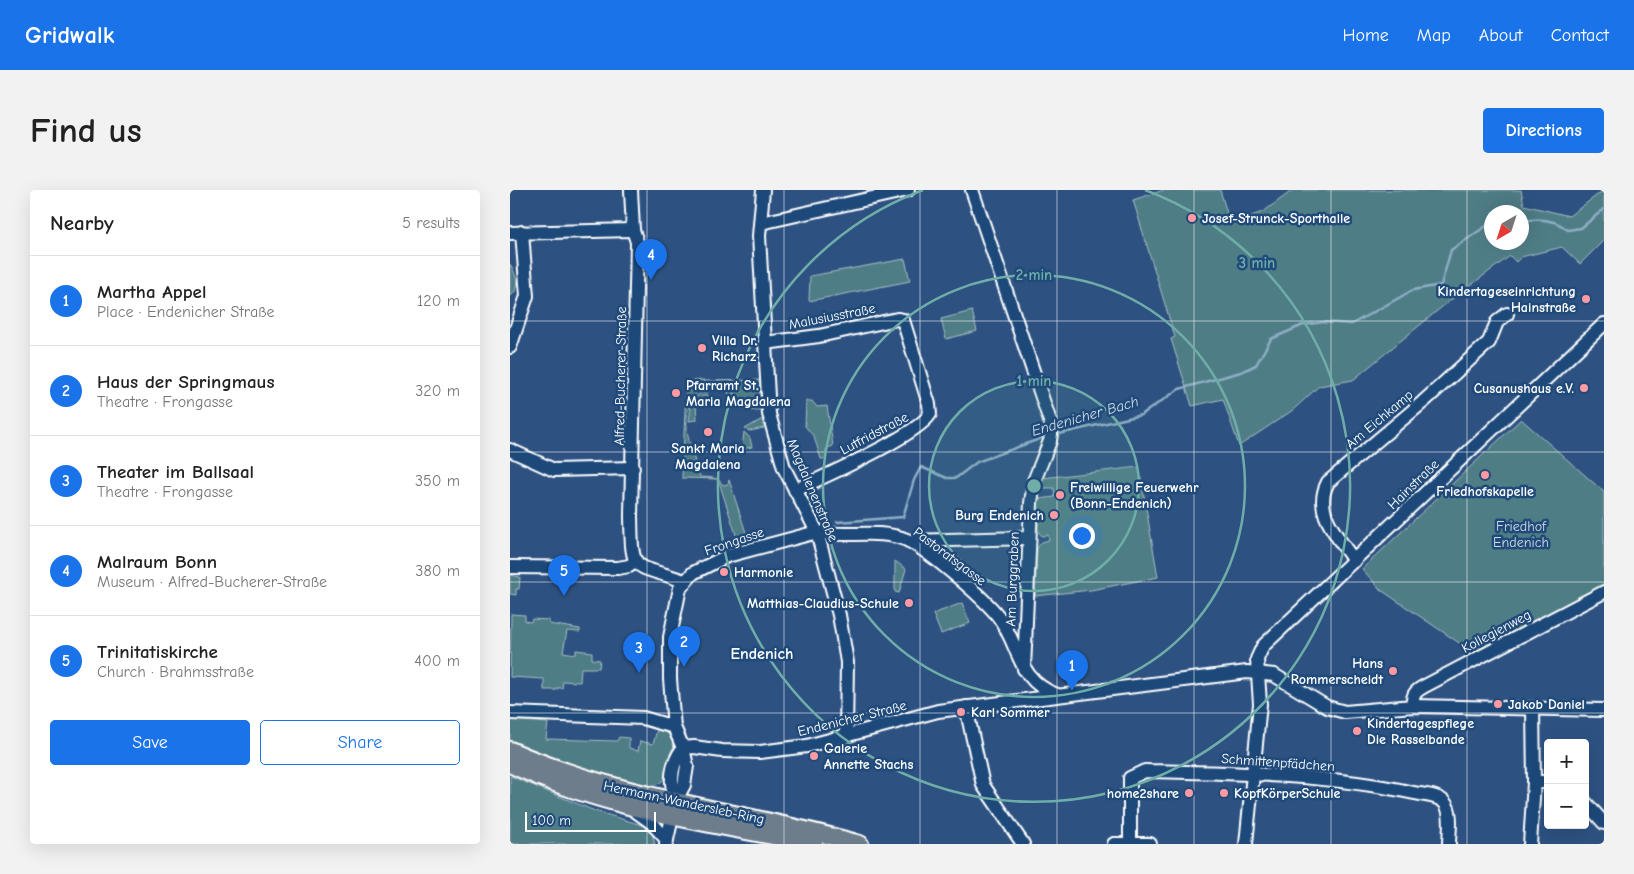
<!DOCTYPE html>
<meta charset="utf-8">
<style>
:root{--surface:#fff;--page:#f2f2f2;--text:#222;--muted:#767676;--line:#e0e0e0;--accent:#1a73e8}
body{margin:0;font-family:"Comic Neue",sans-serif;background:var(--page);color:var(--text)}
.controls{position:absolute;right:15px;bottom:15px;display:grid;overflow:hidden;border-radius:5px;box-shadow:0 5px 20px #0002}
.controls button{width:45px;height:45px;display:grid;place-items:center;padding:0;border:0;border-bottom:1px solid var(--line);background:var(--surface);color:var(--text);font:25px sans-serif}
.compass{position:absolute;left:974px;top:15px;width:45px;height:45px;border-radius:50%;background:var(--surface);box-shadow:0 5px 20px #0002;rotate:219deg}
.scale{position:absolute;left:15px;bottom:12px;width:131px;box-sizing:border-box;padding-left:5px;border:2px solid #fff;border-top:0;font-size:14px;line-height:18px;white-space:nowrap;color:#fff;-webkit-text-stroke:4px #1f4a7a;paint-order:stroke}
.you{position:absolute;left:571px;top:345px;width:18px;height:18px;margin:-12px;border:4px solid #fff;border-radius:50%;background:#1a73e8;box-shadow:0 0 0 8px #1a73e833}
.badge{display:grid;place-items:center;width:32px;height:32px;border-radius:50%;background:var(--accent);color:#fff;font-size:16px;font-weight:700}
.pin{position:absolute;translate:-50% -41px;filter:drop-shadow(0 1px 2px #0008)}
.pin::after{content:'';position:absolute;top:26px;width:18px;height:15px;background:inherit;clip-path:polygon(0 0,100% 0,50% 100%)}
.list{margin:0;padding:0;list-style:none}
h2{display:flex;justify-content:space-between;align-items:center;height:65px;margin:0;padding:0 20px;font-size:21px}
h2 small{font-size:16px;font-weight:400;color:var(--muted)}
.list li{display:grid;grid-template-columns:32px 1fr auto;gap:15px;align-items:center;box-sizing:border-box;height:90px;padding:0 20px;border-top:1px solid var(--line)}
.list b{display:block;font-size:19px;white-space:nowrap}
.list p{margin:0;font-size:16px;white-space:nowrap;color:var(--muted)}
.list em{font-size:16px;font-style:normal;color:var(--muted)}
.actions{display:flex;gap:10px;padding:15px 20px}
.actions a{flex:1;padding:11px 0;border:1px solid var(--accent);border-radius:5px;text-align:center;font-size:18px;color:var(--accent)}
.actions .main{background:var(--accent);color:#fff}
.map{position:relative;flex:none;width:1094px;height:654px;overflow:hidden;border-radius:5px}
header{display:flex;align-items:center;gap:30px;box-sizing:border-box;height:70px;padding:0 25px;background:var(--accent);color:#fff}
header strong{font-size:24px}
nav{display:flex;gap:28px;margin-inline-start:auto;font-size:18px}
.intro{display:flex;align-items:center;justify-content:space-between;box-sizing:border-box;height:120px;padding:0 30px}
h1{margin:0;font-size:35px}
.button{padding:12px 22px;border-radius:5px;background:var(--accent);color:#fff;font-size:18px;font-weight:700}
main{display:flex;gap:30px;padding:0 30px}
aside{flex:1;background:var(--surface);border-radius:5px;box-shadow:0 5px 20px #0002}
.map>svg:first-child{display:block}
</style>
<header>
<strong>Gridwalk</strong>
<nav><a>Home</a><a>Map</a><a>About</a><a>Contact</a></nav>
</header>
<div class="intro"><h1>Find us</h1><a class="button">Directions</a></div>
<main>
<aside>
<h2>Nearby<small>5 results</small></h2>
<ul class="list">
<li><span class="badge">1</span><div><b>Martha Appel</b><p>Place · Endenicher Straße</p></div><em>120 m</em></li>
<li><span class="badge">2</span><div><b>Haus der Springmaus</b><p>Theatre · Frongasse</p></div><em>320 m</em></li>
<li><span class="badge">3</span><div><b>Theater im Ballsaal</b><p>Theatre · Frongasse</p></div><em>350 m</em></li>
<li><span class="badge">4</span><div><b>Malraum Bonn</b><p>Museum · Alfred-Bucherer-Straße</p></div><em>380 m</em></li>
<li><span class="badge">5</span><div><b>Trinitatiskirche</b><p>Church · Brahmsstraße</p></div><em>400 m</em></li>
</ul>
<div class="actions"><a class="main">Save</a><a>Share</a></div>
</aside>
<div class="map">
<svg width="1094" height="654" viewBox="0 0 1094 654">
<rect width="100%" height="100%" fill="#2d5282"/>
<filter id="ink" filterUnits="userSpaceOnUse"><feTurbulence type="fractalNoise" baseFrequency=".02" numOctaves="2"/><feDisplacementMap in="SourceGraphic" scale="10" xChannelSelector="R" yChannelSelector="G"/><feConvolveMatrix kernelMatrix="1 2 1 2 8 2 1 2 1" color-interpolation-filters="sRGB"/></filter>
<g filter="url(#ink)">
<g fill="#507d86" stroke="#a8bec2" fill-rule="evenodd">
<path d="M654,0H710L720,33L753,22L783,0H1011L1014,15L1059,26L1094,0V50L1070,74L1052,57L1011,67L1006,72L1000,66L938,112L843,190L809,196L783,220L729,256L713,209L682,216L661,149L665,147L623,10ZM982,22H1012V52H982Z"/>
<polygon points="395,69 400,91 299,111 300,86"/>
<path d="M0,74C7,85 10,99 0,107Z"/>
<polygon points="462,121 467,141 436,149 431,129"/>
<polygon points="194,190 194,198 190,200 177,197 177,191"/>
<path d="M250,190L253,221C232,221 224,217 216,198L196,197L195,191Z"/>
<path d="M176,199L186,203C167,230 182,260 190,287C201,288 207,286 213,295L218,294L219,290L239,352L229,354L208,289L172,288Z"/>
<path d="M197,201L198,206H193L186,212L187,230L179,231C181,218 181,204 197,201Z"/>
<polygon points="296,211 302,211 307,217 317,216 323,256 316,259 316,269 311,269 304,247 295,236"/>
<polygon points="254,228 254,238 240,241 235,239"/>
<polygon points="1011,229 1094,302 1094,394 964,463 871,400 852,379"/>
<polygon points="234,242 240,248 242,257 232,259"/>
<polygon points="629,277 648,387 581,400 525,406 527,358 532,352 539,350 538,345 532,346 528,341 528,309 545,307 544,298 530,298 532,288"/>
<polygon points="308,293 310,298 302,302 311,320 318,321 313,327 304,319 294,299"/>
<polygon points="385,371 396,379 389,403 385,402"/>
<polygon points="0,385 10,387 9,399 6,399 6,405 0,404"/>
<polygon points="452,413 460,433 431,444 423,424"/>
<polygon points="1,424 15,425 15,431 21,432 22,429 39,430 39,434 70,439 70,442 57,441 53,462 66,464 66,460 82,462 82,469 90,470 89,478 71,478 70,492 53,491 52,498 47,498 47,500 34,500 34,489 0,487"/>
<path d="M0,530L38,533L36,549L107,551L109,547L119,548V558L128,561L130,551L143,554L147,540L158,543L164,556C149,580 168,597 128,596L0,556Z"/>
<polygon points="0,586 85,621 135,636 141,641 145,654 0,654"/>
</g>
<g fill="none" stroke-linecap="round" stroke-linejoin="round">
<g stroke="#8dafc4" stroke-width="2.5">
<path d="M1012,31C1028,28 1045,29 1058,40L1071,38L1094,19"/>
<polyline points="545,245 631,225 669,199 731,182 746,175 761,149 793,135 813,132 842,134 903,100 931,95 941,60 982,32"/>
<polyline points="327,332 393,327 404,290 411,277 437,288 446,288 467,272 535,247"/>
</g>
<g stroke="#fff" stroke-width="16">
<g id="minor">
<path d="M121,0L123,40L127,52L121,325C122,386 121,372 174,391"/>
<polyline points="253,0 249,46 259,224 274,278 307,342 329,425 337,472 336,547"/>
<polyline points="462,0 542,237 540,251 524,291 521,313 514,479"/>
<polyline points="251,33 398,0"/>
<polyline points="0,43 123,40"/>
<path d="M255,153L309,146L387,129L393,130L419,214L420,224C407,246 313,287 285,300"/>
<polyline points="0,157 17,106 12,42"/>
<polyline points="0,260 44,280 123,278"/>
<path d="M307,342C336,348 369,338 397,350C418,360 473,407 488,426C511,456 506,490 547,505"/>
<polyline points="399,351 519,348"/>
<path d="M844,371C828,346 802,322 818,292L913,212L979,152L987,132L997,124"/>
<polyline points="0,377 108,378 119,376 125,372"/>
<path d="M903,516C902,506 904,502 913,497L1094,402"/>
<polyline points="456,517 473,595 513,654"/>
<polyline points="0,523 133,528 164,537"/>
<polyline points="173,558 184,557 212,561 250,562 297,556 428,521 737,482 764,485 817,517 835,522 903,516 1094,520"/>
<polyline points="1024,592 1038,592"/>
<path d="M166,610C159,592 161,574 173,558"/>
<polyline points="1075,612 1094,633"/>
<polyline points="124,620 142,633 157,650"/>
<path d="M620,653V588L635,581C725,583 816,584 904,603C913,605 929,605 935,613C943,622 939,643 939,654"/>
<polyline points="156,654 166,610 174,595 177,576 173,558 164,537 160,489 160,447 170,398 183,383 217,366 307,342"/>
<polyline points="604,654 640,654"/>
<polyline points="736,654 750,514 747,469 753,456 1094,134"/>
<polyline points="1020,654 1024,592 1023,518"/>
</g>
</g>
<g stroke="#fff" stroke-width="20">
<g id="major">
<path d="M0,560C111,609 234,621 350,654"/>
<path d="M0,574C96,620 201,633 304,654"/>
</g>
</g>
<use href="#minor" stroke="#1f4a7a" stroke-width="12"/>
<use href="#major" stroke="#6d7d8c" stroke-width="16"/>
</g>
</g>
<path fill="none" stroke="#fff" stroke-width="1" stroke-opacity="0.55" d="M137,0V654M274,0V654M410,0V654M547,0V654M684,0V654M821,0V654M957,0V654M0,131H1094M0,262H1094M0,392H1094M0,523H1094"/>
<circle cx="524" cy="296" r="105" fill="#6fada8" fill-opacity=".12"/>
<g fill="none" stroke="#6fada8" stroke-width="2.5">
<circle cx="524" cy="296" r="105"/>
<circle cx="524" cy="296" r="211"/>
<path d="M635 0A316 316 0 1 1 413 0"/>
</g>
<g fill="#ff9aa2" stroke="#1f4a7a" stroke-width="2">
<circle cx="682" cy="28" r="5"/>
<circle cx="1076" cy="109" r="5"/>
<circle cx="192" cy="158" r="5"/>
<circle cx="1074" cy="198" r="5"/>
<circle cx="166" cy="203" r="5"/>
<circle cx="198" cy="242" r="5"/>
<circle cx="975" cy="285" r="5"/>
<circle cx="550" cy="305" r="5"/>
<circle cx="544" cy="325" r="5"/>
<circle cx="214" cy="382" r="5"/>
<circle cx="399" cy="413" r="5"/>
<circle cx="883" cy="481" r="5"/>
<circle cx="988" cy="514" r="5"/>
<circle cx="451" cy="522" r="5"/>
<circle cx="847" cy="541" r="5"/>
<circle cx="304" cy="566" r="5"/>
<circle cx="679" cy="603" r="5"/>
<circle cx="714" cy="603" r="5"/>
</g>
<g text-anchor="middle" stroke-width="5" stroke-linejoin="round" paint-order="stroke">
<g font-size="14" font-weight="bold" fill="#fff" stroke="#1f4a7a" text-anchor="start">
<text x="692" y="33">Josef-Strunck-Sporthalle</text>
<text x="1066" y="106" text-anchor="end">Kindertageseinrichtung<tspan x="1066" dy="16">Hainstraße</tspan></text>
<text x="202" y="155">Villa Dr.<tspan x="202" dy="16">Richarz</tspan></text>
<text x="176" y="200">Pfarramt St.<tspan x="176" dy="16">Maria Magdalena</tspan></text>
<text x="1064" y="203" text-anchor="end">Cusanushaus e.V.</text>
<text x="198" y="263" text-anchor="middle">Sankt Maria<tspan x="198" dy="16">Magdalena</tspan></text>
<text x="560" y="302">Freiwillige Feuerwehr<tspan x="560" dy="16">(Bonn-Endenich)</tspan></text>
<text x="975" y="306" text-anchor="middle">Friedhofskapelle</text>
<text x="534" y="330" text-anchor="end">Burg Endenich</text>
<text x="224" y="387">Harmonie</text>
<text x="389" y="418" text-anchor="end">Matthias-Claudius-Schule</text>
<text x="873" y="478" text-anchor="end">Hans<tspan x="873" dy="16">Rommerscheidt</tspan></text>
<text x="998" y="519">Jakob Daniel</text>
<text x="461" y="527">Karl Sommer</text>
<text x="857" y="538">Kindertagespflege<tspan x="857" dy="16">Die Rasselbande</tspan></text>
<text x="314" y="563">Galerie<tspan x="314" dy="16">Annette Stachs</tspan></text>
<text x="669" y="608" text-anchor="end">home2share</text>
<text x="724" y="608">KopfKörperSchule</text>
</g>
<g font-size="14" fill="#fff" stroke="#1f4a7a">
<text transform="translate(322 126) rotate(-11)" y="5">Malusiusstraße</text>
<text transform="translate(110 186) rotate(-89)" y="5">Alfred-Bucherer-Straße</text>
<text transform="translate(869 229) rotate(-40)" y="5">Am Eichkamp</text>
<text transform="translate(364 243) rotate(-28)" y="5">Lutfridstraße</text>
<text transform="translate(903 294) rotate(-44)" y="5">Hainstraße</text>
<text transform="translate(303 300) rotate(67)" y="5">Magdalenenstraße</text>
<text transform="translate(224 351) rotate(-19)" y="5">Frongasse</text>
<text transform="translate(440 366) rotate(37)" y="5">Pastoratsgasse</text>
<text transform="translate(502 389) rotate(-88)" y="5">Am Burggraben</text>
<text transform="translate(986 441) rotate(-28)" y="5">Kollegienweg</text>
<text transform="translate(342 528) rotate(-14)" y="5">Endenicher Straße</text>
<text transform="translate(768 572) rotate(4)" y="5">Schmittenpfädchen</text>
<text transform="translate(174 612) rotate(12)" y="5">Hermann-Wandersleb-Ring</text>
</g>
<g font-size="14" fill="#d3dee1" stroke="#1f4a7a">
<text x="1011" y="341">Friedhof<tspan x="1011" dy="16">Endenich</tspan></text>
</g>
<g font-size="15" font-style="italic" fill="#d0dee6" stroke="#1f4a7a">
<text transform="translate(575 226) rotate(-16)" y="5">Endenicher Bach</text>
</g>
<g font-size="16" font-weight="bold" fill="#fff" stroke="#1f4a7a">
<text x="252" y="469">Endenich</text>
</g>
</g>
<circle cx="524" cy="296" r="8" fill="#6fada8" stroke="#1f4a7a" stroke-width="2.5"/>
<g font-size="15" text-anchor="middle" font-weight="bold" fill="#6fada8" stroke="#1f4a7a" stroke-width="5" stroke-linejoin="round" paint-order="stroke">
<text x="747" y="78">3 min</text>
<text x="524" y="90">2 min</text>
<text x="524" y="196">1 min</text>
</g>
</svg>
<div class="controls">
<button>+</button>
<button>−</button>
</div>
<svg class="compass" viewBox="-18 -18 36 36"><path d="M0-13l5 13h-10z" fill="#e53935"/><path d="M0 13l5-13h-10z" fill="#767676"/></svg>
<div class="scale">100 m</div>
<div class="you"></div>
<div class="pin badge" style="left:562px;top:501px">1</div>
<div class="pin badge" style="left:174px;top:477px">2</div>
<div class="pin badge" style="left:129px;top:483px">3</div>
<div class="pin badge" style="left:141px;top:90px">4</div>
<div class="pin badge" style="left:54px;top:406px">5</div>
</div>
</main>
